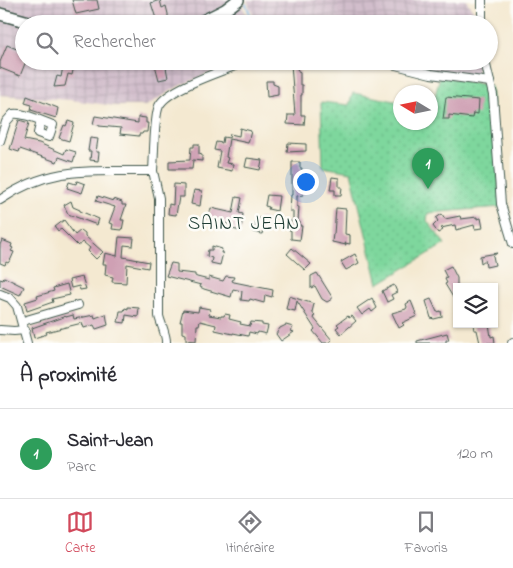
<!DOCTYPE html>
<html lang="fr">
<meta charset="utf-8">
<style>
:root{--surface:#fff;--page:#f7f7f7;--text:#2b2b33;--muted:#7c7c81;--line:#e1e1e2;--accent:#d1495b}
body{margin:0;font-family:"Indie Flower",sans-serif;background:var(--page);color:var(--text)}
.controls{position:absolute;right:15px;bottom:15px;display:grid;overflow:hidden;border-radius:0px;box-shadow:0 1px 4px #0004}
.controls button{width:45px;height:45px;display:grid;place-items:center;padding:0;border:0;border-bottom:1px solid var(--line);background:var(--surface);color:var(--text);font:25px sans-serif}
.compass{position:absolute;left:393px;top:85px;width:45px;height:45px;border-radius:50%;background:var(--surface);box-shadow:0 1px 4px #0004;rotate:280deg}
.you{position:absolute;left:305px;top:181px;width:18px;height:18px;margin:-12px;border:4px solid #fff;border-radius:50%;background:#1a73e8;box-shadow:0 0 0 8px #1a73e833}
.badge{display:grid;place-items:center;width:32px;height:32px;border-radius:50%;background:var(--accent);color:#fff;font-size:16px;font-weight:700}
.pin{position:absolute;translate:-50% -41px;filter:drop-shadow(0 1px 2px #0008)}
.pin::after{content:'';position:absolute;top:26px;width:18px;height:15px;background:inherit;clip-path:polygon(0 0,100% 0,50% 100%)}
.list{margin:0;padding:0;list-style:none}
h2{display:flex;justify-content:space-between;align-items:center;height:65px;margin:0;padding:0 20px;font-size:21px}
h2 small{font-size:16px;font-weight:400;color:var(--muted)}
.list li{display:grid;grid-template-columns:32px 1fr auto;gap:15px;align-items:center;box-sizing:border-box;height:90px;padding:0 20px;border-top:1px solid var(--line)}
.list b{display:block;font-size:19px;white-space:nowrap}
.list p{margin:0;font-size:16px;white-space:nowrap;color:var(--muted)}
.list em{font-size:16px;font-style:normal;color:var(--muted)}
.icon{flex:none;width:28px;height:28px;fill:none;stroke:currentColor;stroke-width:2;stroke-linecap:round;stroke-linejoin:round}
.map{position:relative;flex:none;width:513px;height:343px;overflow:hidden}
.search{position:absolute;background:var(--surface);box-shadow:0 1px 4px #0004;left:15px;right:15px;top:15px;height:55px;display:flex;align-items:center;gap:12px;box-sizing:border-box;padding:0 18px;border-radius:28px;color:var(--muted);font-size:19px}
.sheet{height:155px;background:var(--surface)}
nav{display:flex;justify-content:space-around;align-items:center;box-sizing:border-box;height:70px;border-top:1px solid var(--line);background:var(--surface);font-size:14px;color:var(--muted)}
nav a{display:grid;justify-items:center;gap:2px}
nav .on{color:var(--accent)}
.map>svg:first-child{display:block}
</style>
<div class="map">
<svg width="513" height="343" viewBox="0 0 513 343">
<defs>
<pattern id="industrial-grid" width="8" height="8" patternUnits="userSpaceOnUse" patternTransform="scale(1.25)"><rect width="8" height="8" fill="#d1bdcb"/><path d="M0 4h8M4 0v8" fill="none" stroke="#b3a3af"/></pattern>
<pattern id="grass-dots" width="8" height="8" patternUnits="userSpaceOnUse" patternTransform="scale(1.25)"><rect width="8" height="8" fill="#7ed79d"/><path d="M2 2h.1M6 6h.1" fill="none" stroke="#6cb988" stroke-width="1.8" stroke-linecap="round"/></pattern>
</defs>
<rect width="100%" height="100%" fill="#fdfcf7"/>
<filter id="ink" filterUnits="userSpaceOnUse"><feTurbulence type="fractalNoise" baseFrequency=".02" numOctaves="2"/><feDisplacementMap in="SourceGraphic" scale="10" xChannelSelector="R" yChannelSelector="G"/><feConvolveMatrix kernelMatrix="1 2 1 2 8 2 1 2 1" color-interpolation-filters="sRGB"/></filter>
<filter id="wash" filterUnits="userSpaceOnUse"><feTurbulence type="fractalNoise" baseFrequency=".0096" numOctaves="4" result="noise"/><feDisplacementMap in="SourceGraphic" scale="20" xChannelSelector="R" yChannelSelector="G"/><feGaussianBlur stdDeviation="1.12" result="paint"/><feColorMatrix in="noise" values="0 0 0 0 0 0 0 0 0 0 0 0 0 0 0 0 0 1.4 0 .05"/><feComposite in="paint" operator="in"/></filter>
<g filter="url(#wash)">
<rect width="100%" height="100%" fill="#f4e9d1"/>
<g fill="url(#industrial-grid)">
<polygon points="0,0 239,0 251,24 24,24 24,61 239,61 179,86 146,106 116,106 71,100 0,95"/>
<polygon points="247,0 466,0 477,17 477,24 257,24"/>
<polygon points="396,61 477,61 477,78 426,71"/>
</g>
<polygon fill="url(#grass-dots)" stroke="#4e8a68" points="440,76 491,86 501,207 428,213 427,221 445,244 378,284 351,172 323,167 321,102 349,105 353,93 400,102 400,122 430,122 431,108 432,108"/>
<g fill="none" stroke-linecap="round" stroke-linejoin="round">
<polyline stroke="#76b3e8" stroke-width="2" points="246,4 254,24"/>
</g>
<g id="blocks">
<g fill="#cfa0b4">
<polygon points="72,0 97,0 99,9 76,14"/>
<polygon points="160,0 162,8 166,6 168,14 168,18 165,24 163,24 162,21 157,22 151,3"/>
<polygon points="7,45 24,52 24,61 26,61 20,76 0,68 0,62"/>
<polygon points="64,61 75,61 72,75 68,74 65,86 54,87 57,76 61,77"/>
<polygon points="154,61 165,62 168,78 159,80"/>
<polygon points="291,64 297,64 297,69 300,73 300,85 302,85 302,95 301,95 301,115 305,115 304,125 287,124 288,115 295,115"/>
<polygon points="266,81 273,81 273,84 278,86 278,95 267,97"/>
<polygon points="27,96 58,108 56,118 31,110 32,105 25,103"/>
<polygon points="446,97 479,100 478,114 473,113 472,118 449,115 449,119 443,119"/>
<polygon points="95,116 138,123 138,117 146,118 146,123 148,123 147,132 143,132 142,134 139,134 139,136 120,134 121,128 99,126 99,125 93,124"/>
<polygon points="19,120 29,123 24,140 39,143 64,154 66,149 76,152 73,162 59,157 57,162 20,149 19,152 10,149"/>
<polygon points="68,121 74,123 69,141 59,138 64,125 66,126"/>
<polygon points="240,128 251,131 248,143 229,139 226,157 228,158 226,163 233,164 232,171 217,168 220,151 214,150 216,142 222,143 223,137 229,138 230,134 239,136"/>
<polygon points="90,138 98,139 96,152 99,152 98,161 90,160 91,151 88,151"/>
<polygon points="288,143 306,144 306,151 287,152"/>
<polygon points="194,144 199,144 199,154 202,155 202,161 193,160 192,169 169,169 169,161 190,160 191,147 194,147"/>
<polygon points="247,158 262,160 260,170 245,167"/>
<polygon points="292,162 300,162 300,168 302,168 299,189 304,189 303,195 297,196 297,207 299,207 298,221 300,222 300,226 302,226 300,240 291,239 291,230 289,230 290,221 293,221 293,211 290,211 291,195 292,195"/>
<polygon points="332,177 339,178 339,187 342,187 341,195 335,195 335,190 330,190"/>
<polygon points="77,181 85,184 82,193 67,188 69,182 76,184"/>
<polygon points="174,184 184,185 184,197 179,197 176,215 168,214 169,204 173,205"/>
<polygon points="194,190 202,191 200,206 191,204"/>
<polygon points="267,195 279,196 277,211 268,209 269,207 265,206"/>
<polygon points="98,196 113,201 114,199 122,202 122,205 126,205 121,220 124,220 122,230 112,229 113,224 109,223 115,207 96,201"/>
<polygon points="236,197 242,198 239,213 243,214 241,231 232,229 233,225 208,219 211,208 233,213"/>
<polygon points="71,201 73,207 80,210 80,211 99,219 97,225 68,214 64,205"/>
<polygon points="336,208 346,209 345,234 350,235 350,244 345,243 346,245 332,242 333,234 334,234"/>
<polygon points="442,214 445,219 460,216 461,219 477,217 477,219 481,218 483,228 475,229 474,225 456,230 455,225 441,228 443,230 438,233 433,226 438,221 436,218"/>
<polygon points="259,218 265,219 262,234 254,232 256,221 258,221"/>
<polygon points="64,220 75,235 81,230 85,233 85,236 103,252 96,259 88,251 90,248 83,242 78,246 61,229 58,231 55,227"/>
<polygon points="119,237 134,238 133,246 124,245 123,257 149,262 148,268 127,264 126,283 112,282 113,277 105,275 106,264 103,264 105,253 117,256"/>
<polygon points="2,240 12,244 11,247 13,248 11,251 14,252 11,259 8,263 6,262 5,265 0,263 0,245"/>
<polygon points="212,246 222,249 221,253 223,253 220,265 211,263 212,258 207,256 208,250 212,250"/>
<polygon points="292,248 311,264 305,270 287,254"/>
<polygon points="497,253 493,256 495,265 486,267 485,260 481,263 480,256"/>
<polygon points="355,254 359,263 346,270 341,262"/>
<polygon points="171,263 177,264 177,272 195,274 195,276 197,277 209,280 209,277 223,281 226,276 234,277 232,281 234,282 273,290 272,297 265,295 264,303 250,299 249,301 241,300 242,291 233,289 231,297 204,289 200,287 201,285 166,276"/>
<polygon points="451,266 457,278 457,304 445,284 447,283 445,279 447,278 443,270"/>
<polygon points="317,273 332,297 332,299 327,302 322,299 315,286 311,288 311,276"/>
<polygon points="4,277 24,287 20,295 0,286 0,279 3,280"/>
<polygon points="82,277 86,289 80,290 79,286 71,288 69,280"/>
<polygon points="67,284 70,295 52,299 53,302 27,311 25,302 38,298 37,296 54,291 53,288"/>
<polygon points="394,285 397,292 391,295 393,299 387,302 382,291"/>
<polygon points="289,296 314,304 312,312 315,316 313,317 332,340 328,343 323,343 313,331 315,329 297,301 295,311 286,309"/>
<polygon points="372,298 377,308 372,312 370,309 362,315 357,308"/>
<polygon points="431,299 437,312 441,311 442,317 434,319 431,318 426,301"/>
<polygon points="411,301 417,316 402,323 404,325 399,328 392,313 406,309 407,307 406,304"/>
<polygon points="128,307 139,308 138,317 126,315 125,323 118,322 120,311 124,311 125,308 128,309"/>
<polygon points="199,307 210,309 209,315 221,317 221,316 224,316 225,314 230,315 229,319 241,322 240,324 250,326 251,322 262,323 262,325 268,326 266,334 258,332 257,334 249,332 248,336 233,333 233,334 215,330 216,325 200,321 199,325 197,325 196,341 186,340 186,334 182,333 182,322 180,322 183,310 198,312"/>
<polygon points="106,314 108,325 96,329 94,325 84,328 82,323 46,332 47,334 34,338 32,328 66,316 66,317 73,315 74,319 94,315 95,318"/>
<polygon points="348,316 349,318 352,316 356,321 341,334 336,328 339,326 337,324"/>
<polygon points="473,324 489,324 491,337 494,336 495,343 480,343 477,330 474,330"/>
<polygon points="286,325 293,327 291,331 294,332 281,341 276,334 280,328"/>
<polygon points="447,333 449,340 446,340 446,343 417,343 417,341"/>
</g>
</g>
</g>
<g filter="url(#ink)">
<use href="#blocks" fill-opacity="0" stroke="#3f574c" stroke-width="1"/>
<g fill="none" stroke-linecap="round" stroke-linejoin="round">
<g stroke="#3f574c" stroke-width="10">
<g id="street">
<polyline points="482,0 482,24"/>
<polyline points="380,61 431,74 490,82"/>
<polyline points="485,61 493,95 501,204 513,244"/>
<path d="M0,141L6,122L13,114C24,112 41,121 53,125L49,137L38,133L41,121"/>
<path d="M153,171L159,198V316C161,324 167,337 166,343"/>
<path d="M0,200C53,164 93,172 153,171C154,158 154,116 159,106C167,88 228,69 248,61"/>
<polyline points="0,294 10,298 17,306 27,343"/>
<polyline points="23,321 78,305"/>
<polyline points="0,330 14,331 25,330"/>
<polyline points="512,343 513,342"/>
</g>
</g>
<g stroke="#3f574c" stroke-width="14">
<g id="secondary">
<polyline points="0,14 36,24"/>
<polyline points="197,24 225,10 238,0"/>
</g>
</g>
<use href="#street" stroke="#fff" stroke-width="8"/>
<use href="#secondary" stroke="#fff" stroke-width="11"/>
</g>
</g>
<g text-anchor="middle" stroke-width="5" stroke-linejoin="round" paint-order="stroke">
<g font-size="19" letter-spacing="1" fill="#1f3d34" stroke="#fdfcf7">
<text x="244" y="229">SAINT JEAN</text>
</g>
</g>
</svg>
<div class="controls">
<button><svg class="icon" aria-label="layers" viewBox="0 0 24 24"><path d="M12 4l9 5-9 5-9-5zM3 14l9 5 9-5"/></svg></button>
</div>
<svg class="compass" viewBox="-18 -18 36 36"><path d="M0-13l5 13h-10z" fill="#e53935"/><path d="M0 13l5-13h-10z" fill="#7c7c81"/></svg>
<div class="you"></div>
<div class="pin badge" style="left:428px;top:189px;background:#2e9e5b">1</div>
<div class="search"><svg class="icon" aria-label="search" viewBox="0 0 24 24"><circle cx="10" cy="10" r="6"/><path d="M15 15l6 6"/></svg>Rechercher</div>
</div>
<section class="sheet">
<h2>À proximité<small></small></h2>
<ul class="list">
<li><span class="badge" style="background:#2e9e5b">1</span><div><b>Saint-Jean</b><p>Parc</p></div><em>120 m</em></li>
</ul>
</section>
<nav>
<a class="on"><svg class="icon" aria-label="map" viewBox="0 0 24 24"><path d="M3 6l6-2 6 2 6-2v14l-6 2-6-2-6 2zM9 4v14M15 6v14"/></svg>Carte</a>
<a><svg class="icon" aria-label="directions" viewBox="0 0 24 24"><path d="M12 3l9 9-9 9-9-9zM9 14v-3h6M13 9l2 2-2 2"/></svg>Itinéraire</a>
<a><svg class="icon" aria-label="saved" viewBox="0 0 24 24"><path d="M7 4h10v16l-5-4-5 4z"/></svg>Favoris</a>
</nav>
